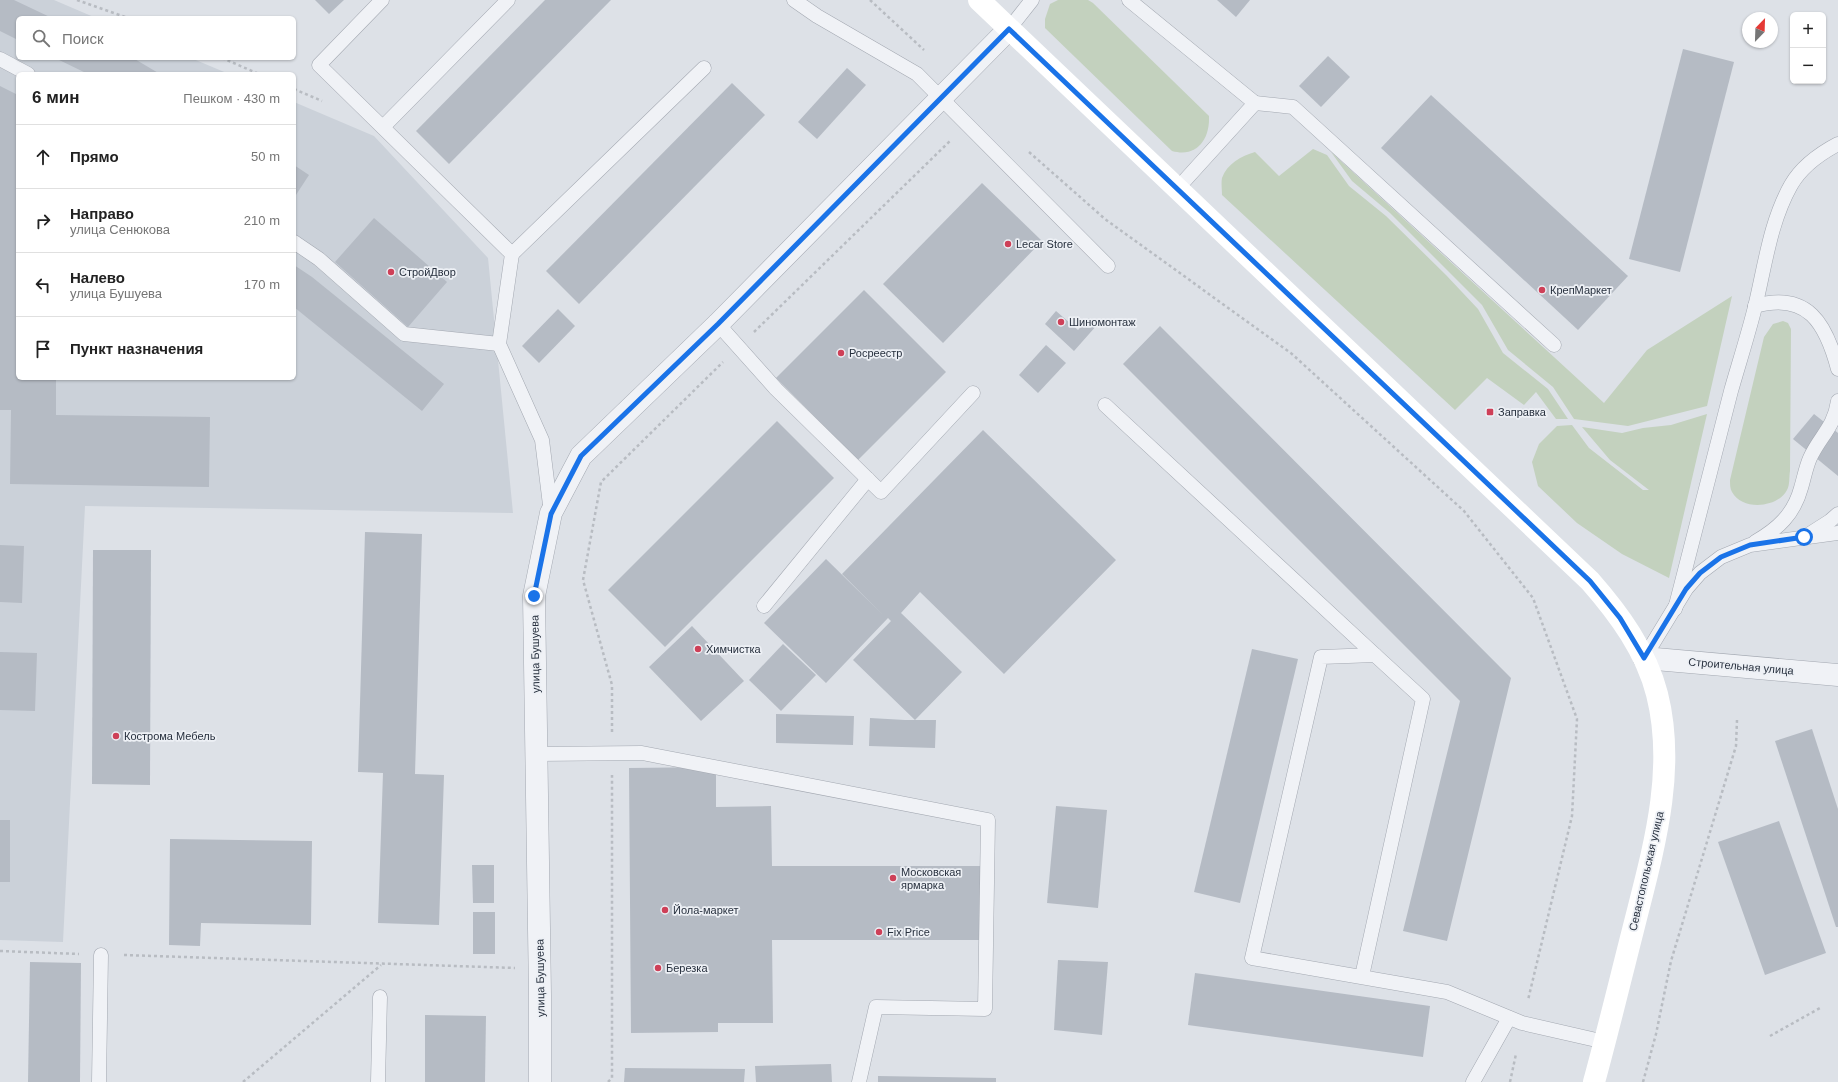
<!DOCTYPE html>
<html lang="ru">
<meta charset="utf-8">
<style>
:root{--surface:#fff;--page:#f6f6f6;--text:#222;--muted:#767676;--line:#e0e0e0}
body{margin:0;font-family:Arial,sans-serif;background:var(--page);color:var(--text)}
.controls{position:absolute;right:12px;top:12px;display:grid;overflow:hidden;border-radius:6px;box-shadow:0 1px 3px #0004}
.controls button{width:36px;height:36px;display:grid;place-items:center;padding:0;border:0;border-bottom:1px solid var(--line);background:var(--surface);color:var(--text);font:20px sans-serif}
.compass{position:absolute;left:1742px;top:12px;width:36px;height:36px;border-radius:50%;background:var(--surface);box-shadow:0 1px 3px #0004;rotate:23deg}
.stop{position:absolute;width:12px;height:12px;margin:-9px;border:3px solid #1a73e8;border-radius:50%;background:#fff}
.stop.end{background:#1a73e8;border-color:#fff;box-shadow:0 1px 4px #0008}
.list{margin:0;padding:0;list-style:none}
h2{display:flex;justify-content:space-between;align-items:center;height:52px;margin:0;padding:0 16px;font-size:17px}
h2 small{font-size:13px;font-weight:400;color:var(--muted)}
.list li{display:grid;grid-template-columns:26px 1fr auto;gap:12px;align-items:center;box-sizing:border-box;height:64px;padding:0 16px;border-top:1px solid var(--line)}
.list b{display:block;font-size:15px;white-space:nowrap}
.list p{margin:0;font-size:13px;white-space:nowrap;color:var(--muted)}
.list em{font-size:13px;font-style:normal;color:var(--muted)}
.icon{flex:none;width:22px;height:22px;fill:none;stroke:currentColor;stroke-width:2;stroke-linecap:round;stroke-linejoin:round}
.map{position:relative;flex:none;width:1838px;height:1082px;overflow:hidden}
.search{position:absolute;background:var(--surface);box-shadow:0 1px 3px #0004;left:16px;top:16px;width:280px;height:44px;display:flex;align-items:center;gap:10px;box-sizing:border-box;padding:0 14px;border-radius:6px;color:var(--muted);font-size:15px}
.panel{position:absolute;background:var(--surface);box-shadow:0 1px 3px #0004;left:16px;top:72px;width:280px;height:308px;border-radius:6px}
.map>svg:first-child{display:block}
</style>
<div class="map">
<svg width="1838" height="1082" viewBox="0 0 1838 1082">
<rect width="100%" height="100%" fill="#dde1e7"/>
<polygon fill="#cbd1d9" points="0,0 54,0 96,18 18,18 18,58 191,58 229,74 18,74 18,378 294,378 294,102 374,136 488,258 513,513 85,506 63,942 0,940"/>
<g fill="#c3d1be">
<path d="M1058,0H1088L1093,3L1209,116C1210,139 1197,158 1172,151L1045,28V19L1050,4Z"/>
<path d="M1313,149L1327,155L1349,186L1386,216L1446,275L1478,309L1503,353L1548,389L1568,419H1556L1536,392L1524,405L1487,378L1455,410L1222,195C1222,190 1221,183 1222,178C1227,164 1241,156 1255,152L1279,176Z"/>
<polygon points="1331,152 1604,403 1647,350 1732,296 1707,406 1628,426 1574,419 1553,387 1508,350 1482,305 1390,213 1352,181"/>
<path d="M1783,321L1788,323L1791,329L1790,471C1789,477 1790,485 1787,490C1778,508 1742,511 1732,492C1730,489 1730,484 1730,480L1764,337L1773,324Z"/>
<polygon points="1707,414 1669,578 1622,554 1577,523 1538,486 1532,462 1539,444 1557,426 1572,425 1589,448 1643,490 1649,490 1610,460 1582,427 1622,433 1643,428 1671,425"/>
</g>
<g fill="#b5bbc4">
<polygon points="0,0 14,0 52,18 18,18 18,40 0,31"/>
<polygon points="315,0 344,0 329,14"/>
<polygon points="545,0 611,0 449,164 416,131"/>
<polygon points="1217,0 1250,0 1236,17"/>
<polygon points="1683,49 1734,62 1680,272 1629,259"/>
<polygon points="1328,56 1350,77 1321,107 1299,86"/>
<polygon points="55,58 133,58 160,74 88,74"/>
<polygon points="847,68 866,85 817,139 798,122"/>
<polygon points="732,83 765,115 579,304 546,271"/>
<polygon points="0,86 18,95 18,378 56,378 56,415 210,417 209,487 10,484 11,410 0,410"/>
<polygon points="1431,95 1628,276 1578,330 1381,148"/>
<polygon points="294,165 309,175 294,198"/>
<polygon points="982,183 1042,241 943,343 883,284"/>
<polygon points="374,218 447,282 408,327 335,262"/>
<polygon points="294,265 312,277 444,384 422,411 294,307"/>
<polygon points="864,290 946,372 858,460 776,378"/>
<polygon points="558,309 575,326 539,363 522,346"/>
<polygon points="1056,311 1078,330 1089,318 1097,325 1074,351 1045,324"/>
<polygon points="1160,326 1511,678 1447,941 1403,931 1460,701 1123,364"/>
<polygon points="1046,345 1066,363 1038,393 1019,375"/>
<polygon points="1814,414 1838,433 1838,476 1793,439"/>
<polygon points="777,421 834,478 665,647 608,590"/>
<polygon points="983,430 1116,560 1004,674 920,592 901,613 962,672 915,720 853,660 891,621 888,618 826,683 764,623 826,559 882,614 842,574"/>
<polygon points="365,532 422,534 415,774 444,775 439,925 378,923 383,773 358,772"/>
<polygon points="0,545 24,546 22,603 0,602"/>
<polygon points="93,550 151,550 150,785 92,784"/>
<polygon points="692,626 744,681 701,721 649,667"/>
<polygon points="783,644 816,675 781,711 749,680"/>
<polygon points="1252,649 1298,659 1240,903 1194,892"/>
<polygon points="0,652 37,653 35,711 0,710"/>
<polygon points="776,714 854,716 853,745 776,743"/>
<polygon points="870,718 905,720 936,720 935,748 869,746"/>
<polygon points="1812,729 1838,809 1838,927 1836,927 1775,741"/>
<polygon points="716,767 716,807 771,806 772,866 986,866 986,940 772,940 773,1023 718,1023 718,1032 631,1033 629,768"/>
<polygon points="1056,806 1107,810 1098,908 1047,903"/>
<rect x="0" y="820" width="10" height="62"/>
<polygon points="1779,821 1826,953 1765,975 1718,842"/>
<polygon points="170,839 312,841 311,925 201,923 200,946 169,945"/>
<polygon points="472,865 494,865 494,903 473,903"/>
<rect x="473" y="912" width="22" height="42"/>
<polygon points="1058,960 1108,962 1102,1035 1054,1030"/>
<polygon points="30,962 81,963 80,1082 28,1082"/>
<polygon points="1195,973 1430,1006 1423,1057 1188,1025"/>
<polygon points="425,1015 486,1016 485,1082 425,1082"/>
<polygon points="831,1064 832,1082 756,1082 755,1066"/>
<polygon points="625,1068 745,1069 744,1082 624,1082"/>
<polygon points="878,1076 996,1078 996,1082 878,1082"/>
</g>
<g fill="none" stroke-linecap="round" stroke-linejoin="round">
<g stroke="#a3a8b1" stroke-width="15">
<g id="lane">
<polyline points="382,0 319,65 512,254 499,344 542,440 551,513"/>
<polyline points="794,0 817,16 917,74 1108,266"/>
<polyline points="1129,0 1255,103 1177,189"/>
<polyline points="1009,29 1032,0"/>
<polyline points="0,59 28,74"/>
<polyline points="1255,103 1293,107 1554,345"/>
<polyline points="383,127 508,0"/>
<polyline points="294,242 319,259 404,334 499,344"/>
<polyline points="512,254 704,68"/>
<path d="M1755,306C1808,291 1826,324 1838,369"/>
<polyline points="718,324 776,389 881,492 973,393"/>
<polyline points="1105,405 1375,655"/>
<polyline points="1808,535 1830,521 1838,514"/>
<path d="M1755,542C1778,529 1794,514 1801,488C1804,478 1806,467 1810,458C1820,436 1834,428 1838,401"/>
<polyline points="764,606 868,479"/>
<path d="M1675,609C1694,536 1712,464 1731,391C1739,363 1748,335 1755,307C1765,266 1770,222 1791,185C1802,166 1819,154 1838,144"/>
<polyline points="1644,658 1686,589 1700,573 1721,557 1750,545 1838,533"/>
<polyline points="536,754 642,753 988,820 985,1009 876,1007 859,1082"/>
<polyline points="1362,976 1423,699 1375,655 1321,657 1252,958 1447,992 1522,1023 1605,1042"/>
<polyline points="99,1082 101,955"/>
<polyline points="378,1082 380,997"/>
<polyline points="1473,1082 1509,1018"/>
</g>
</g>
<g stroke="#a3a8b1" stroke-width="23">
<g id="street">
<polyline points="1644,658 1838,675"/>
<polyline points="540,1082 540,995 534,596 551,513 581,456 718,324 1009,29"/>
</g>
</g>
<g stroke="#b8bcc2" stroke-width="2.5" stroke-dasharray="3 3" stroke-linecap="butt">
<polyline points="77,0 128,18"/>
<polyline points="870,0 924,50"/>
<polyline points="222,58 259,74"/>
<polyline points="294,89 322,101"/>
<polyline points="1029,152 1105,219 1292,354 1464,511 1533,598 1577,719 1572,816 1528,1000"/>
<polyline points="754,332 951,140"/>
<polyline points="612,732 612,685 583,580 601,482 723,362"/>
<polyline points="0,951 79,954"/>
<polyline points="124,955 515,968"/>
<polyline points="1770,1036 1820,1008"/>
<polyline points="243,1082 381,965"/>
<polyline points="608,1082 612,1078 612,775"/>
<polyline points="1510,1082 1516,1054"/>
<polyline points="1643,1082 1656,1034 1671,961 1736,746 1737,720"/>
</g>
<use href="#lane" stroke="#f0f2f6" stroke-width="14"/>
<use href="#street" stroke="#f0f2f6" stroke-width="22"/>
<path stroke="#fff" stroke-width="22" d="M979,0L1590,581C1619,614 1646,651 1657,694C1677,773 1652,854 1633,930C1620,981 1608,1031 1594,1082"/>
</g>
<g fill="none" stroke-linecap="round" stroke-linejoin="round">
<polyline stroke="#1a73e8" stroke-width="5" points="534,596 551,514 581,456 718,324 1009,29 1590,581 1620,618 1644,658 1686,589 1700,573 1721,557 1750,545 1804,537"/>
</g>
<g fill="#ce4058" stroke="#edf0f5" stroke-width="1.5">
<circle cx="1008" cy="244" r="4"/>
<circle cx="391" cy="272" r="4"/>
<circle cx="1542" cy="290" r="4"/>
<circle cx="1061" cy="322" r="4"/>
<circle cx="841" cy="353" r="4"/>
<rect x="1486" y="408" width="8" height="8" rx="2"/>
<circle cx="698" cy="649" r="4"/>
<circle cx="116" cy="736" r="4"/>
<circle cx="893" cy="878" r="4"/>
<circle cx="665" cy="910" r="4"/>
<circle cx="879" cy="932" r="4"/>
<circle cx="658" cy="968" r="4"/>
</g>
<g text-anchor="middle" stroke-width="3.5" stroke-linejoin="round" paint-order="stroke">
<g font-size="11" fill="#27303e" stroke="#edf0f5" text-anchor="start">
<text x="1016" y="248">Lecar Store</text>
<text x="399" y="276">СтройДвор</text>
<text x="1550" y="294">КрепМаркет</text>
<text x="1069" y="326">Шиномонтаж</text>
<text x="849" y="357">Росреестр</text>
<text x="1498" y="416">Заправка</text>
<text x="706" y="653">Химчистка</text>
<text x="124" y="740">Кострома Мебель</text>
<text x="901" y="876">Московская<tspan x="901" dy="13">ярмарка</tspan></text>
<text x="673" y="914">Йола-маркет</text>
<text x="887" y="936">Fix Price</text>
<text x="666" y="972">Березка</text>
</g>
<g font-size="11" fill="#27303e" stroke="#edf0f5">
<text transform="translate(535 654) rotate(-91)" y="4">улица Бушуева</text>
<text transform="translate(1741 666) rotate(5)" y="4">Строительная улица</text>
<text transform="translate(1646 871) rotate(-77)" y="4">Севастопольская улица</text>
<text transform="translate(540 978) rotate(-91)" y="4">улица Бушуева</text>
</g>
</g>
</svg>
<div class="controls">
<button>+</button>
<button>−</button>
</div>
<svg class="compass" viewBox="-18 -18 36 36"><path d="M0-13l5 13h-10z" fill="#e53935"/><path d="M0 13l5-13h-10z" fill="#767676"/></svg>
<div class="stop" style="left:1804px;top:537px"></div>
<div class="stop end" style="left:534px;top:596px"></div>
<div class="search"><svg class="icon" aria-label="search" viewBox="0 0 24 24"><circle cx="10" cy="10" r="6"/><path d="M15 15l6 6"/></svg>Поиск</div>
<section class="panel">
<h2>6 мин<small>Пешком · 430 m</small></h2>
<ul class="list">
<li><svg class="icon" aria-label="ahead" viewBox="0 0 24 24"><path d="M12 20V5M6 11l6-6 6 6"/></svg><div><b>Прямо</b></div><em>50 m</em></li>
<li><svg class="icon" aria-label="right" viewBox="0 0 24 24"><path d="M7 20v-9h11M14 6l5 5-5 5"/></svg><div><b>Направо</b><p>улица Сенюкова</p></div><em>210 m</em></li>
<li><svg class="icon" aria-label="left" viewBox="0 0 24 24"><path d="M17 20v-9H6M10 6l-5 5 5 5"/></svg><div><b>Налево</b><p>улица Бушуева</p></div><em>170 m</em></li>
<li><svg class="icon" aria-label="arrive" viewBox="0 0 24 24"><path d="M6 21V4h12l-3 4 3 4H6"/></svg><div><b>Пункт назначения</b></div></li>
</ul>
</section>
</div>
